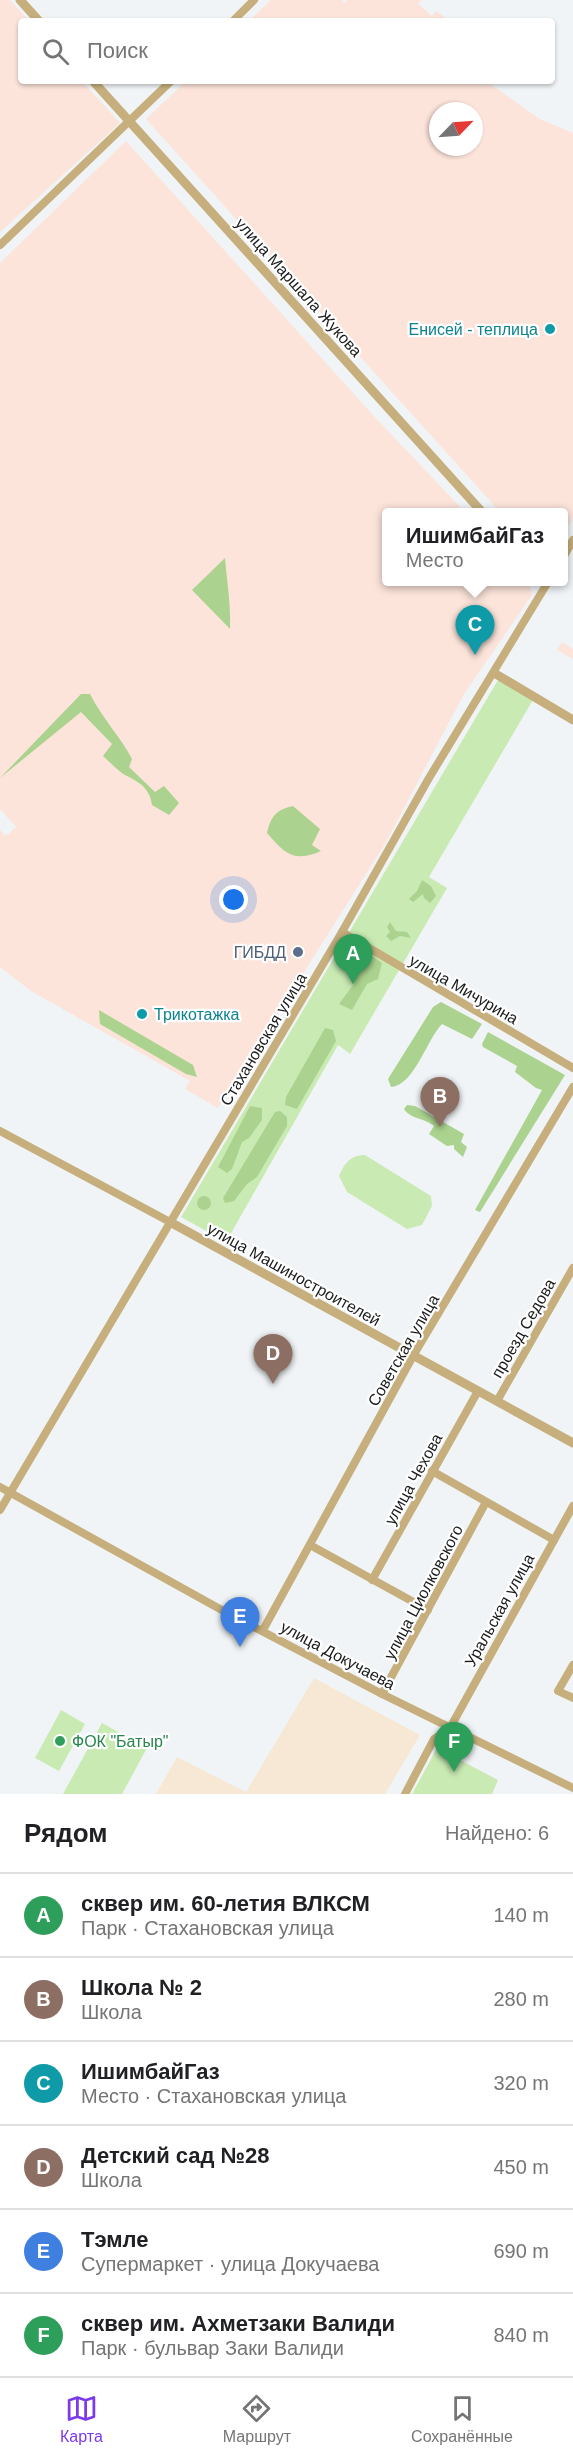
<!DOCTYPE html>
<html lang="ru">
<meta charset="utf-8">
<style>
:root{--surface:#fff;--page:#f2f2f2;--text:#202124;--muted:#757577;--line:#e0e0e0;--accent:#7c3aed}
body{margin:0;font-family:Helvetica,sans-serif;background:var(--page);color:var(--text)}
.compass{position:absolute;left:429px;top:102px;width:54px;height:54px;border-radius:50%;background:var(--surface);box-shadow:0 2px 4px #0004;rotate:65deg}
.you{position:absolute;left:234px;top:900px;width:21px;height:21px;margin:-15px;border:4px solid #fff;border-radius:50%;background:#1a73e8;box-shadow:0 0 0 9px #1a73e833}
.badge{display:grid;place-items:center;width:39px;height:39px;border-radius:50%;background:var(--accent);color:#fff;font-size:20px;font-weight:700}
.pin{position:absolute;translate:-50% -50px;filter:drop-shadow(0 2px 3px #0008)}
.pin::after{content:'';position:absolute;top:32px;width:21px;height:18px;background:inherit;clip-path:polygon(0 0,100% 0,50% 100%)}
.popup{position:absolute;left:382px;top:508px;width:186px;height:78px;box-sizing:border-box;display:grid;place-content:center;border-radius:6px;background:var(--surface);filter:drop-shadow(0 2px 4px #0005);font-size:20px;white-space:nowrap;color:var(--muted)}
.popup b{font-size:22px;color:var(--text)}
.popup::after{content:'';position:absolute;left:50%;top:100%;margin-left:-12px;border:12px solid transparent;border-top-color:var(--surface)}
.list{margin:0;padding:0;list-style:none}
h2{display:flex;justify-content:space-between;align-items:center;height:78px;margin:0;padding:0 24px;font-size:26px}
h2 small{font-size:20px;font-weight:400;color:var(--muted)}
.list li{display:grid;grid-template-columns:39px 1fr auto;gap:18px;align-items:center;box-sizing:border-box;height:84px;padding:0 24px;border-top:2px solid var(--line)}
.list b{display:block;font-size:22px;white-space:nowrap}
.list p{margin:0;font-size:20px;white-space:nowrap;color:var(--muted)}
.list em{font-size:20px;font-style:normal;color:var(--muted)}
.icon{flex:none;width:33px;height:33px;fill:none;stroke:currentColor;stroke-width:2;stroke-linecap:round;stroke-linejoin:round}
.map{position:relative;flex:none;width:573px;height:1794px;overflow:hidden}
.search{position:absolute;background:var(--surface);box-shadow:0 2px 4px #0004;left:18px;right:18px;top:18px;height:66px;display:flex;align-items:center;gap:15px;box-sizing:border-box;padding:0 21px;border-radius:6px;color:var(--muted);font-size:22px}
.sheet{height:582px;background:var(--surface)}
nav{display:flex;justify-content:space-around;align-items:center;box-sizing:border-box;height:84px;border-top:2px solid var(--line);background:var(--surface);font-size:16px;color:var(--muted)}
nav a{display:grid;justify-items:center;gap:3px}
nav .on{color:var(--accent)}
.map>svg:first-child{display:block}
</style>
<div class="map">
<svg width="573" height="1794" viewBox="0 0 573 1794">
<rect width="100%" height="100%" fill="#f1f4f6"/>
<g fill="#fce4da" fill-rule="evenodd">
<polygon points="0,0 10,0 29,21 21,21 21,81 82,81 120,123 0,232"/>
<polygon points="271,0 342,0 345,3 347,0 421,0 418,4 432,16 436,11 450,21 249,21"/>
<path d="M186,81H486L540,119L573,133V518L564,534V512H500L146,119ZM438,111H474V147H438Z"/>
<polygon points="126,141 371,413 465,512 386,512 386,582 529,582 532,595 464,694 385,844 218,1108 185,1089 190,1081 31,991 0,967 0,830 6,836 16,827 0,809 0,263"/>
<polygon points="562,642 573,649 573,659 557,650"/>
</g>
<polygon fill="#f6e8d4" points="314,1678 420,1735 385,1794 156,1794 177,1757 246,1792"/>
<g fill="#c9ebb3">
<polygon points="498,680 533,700 429,877 447,888 350,1054 338,1045 226,1242 181,1217"/>
<path d="M365,1155L431,1196L432,1206L422,1225L407,1229L347,1192L339,1176C344,1164 350,1155 365,1155Z"/>
<polygon points="61,1710 85,1724 59,1771 35,1758"/>
<polygon points="102,1723 147,1748 122,1794 63,1794"/>
<polygon points="437,1748 498,1780 492,1794 412,1794"/>
</g>
<g fill="#abd38f">
<path d="M225,558C227,582 231,605 230,629L192,590Z"/>
<path d="M81,694H90C102,718 120,736 132,759L129,767L155,792L164,786L179,803L169,815L152,805C150,788 139,782 125,775C117,770 110,762 103,756L112,744L81,712L0,778Z"/>
<path d="M293,806L320,829L312,845L321,851C294,863 285,854 267,833C271,816 276,810 293,806Z"/>
<polygon points="422,880 431,886 436,896 430,903 424,898 423,894 413,902 409,899 417,891"/>
<polygon points="390,922 396,931 407,932 411,938 400,936 391,941 386,936 390,932 387,927"/>
<polygon points="371,955 382,963 378,979 367,984 352,1010 339,1004 353,985 351,982 365,959"/>
<path d="M441,1002L482,1024L472,1039L442,1024C427,1039 414,1086 391,1087L388,1079L433,1007Z"/>
<polygon points="99,1010 193,1065 197,1077 186,1074 100,1024"/>
<polygon points="325,1028 333,1030 336,1041 297,1109 285,1105 286,1097"/>
<polygon points="488,1032 565,1075 480,1212 475,1210 542,1090 536,1088 515,1072 517,1066 483,1047 482,1044"/>
<path d="M407,1105L415,1106L464,1134L461,1142L467,1147L463,1157L454,1149V1145L447,1146L429,1134L434,1126C425,1118 410,1119 404,1109Z"/>
<polygon points="250,1106 262,1108 262,1120 249,1138 242,1142 232,1169 227,1173 218,1167"/>
<polygon points="280,1111 287,1117 287,1126 257,1177 247,1184 234,1201 225,1203 223,1198 275,1112"/>
<circle cx="204" cy="1203" r="7"/>
</g>
<g fill="none" stroke-linecap="round" stroke-linejoin="round">
<g stroke="#c6af7d" stroke-width="8">
<polyline points="233,21 254,0"/>
<polyline points="0,245 171,81"/>
<polyline points="564,556 573,540"/>
<polyline points="342,932 573,1068"/>
<polyline points="0,1131 170,1222"/>
<polyline points="497,1401 573,1268"/>
<polyline points="432,1471 554,1540"/>
<polyline points="0,1487 229,1614 382,1694 573,1788"/>
<polyline points="0,1510 342,932 429,778 548,582"/>
<polyline points="310,1545 428,1610"/>
<polyline points="372,1580 478,1391"/>
<polyline points="263,1630 413,1356 573,1087"/>
<polyline points="573,1665 558,1691 573,1698"/>
<polyline points="382,1694 486,1502"/>
<polyline points="405,1794 434,1739 450,1728 573,1506"/>
</g>
<g stroke="#c6af7d" stroke-width="9">
<polyline points="20,0 39,21"/>
<polyline points="93,81 482,512"/>
<polyline points="544,582 546,584"/>
<polyline points="494,673 573,720"/>
<polyline points="170,1222 573,1443"/>
</g>
</g>
<g fill="#0f9aa8" stroke="#fff" stroke-width="2">
<circle cx="550" cy="329" r="6"/>
<circle cx="142" cy="1014" r="6"/>
</g>
<circle fill="#5c6f8a" stroke="#fff" stroke-width="2" cx="298" cy="952" r="6"/>
<circle fill="#2e9e5b" stroke="#fff" stroke-width="2" cx="60" cy="1741" r="6"/>
<g text-anchor="middle" stroke-width="4.5" stroke-linejoin="round" paint-order="stroke">
<g font-size="16" fill="#1a1b1c" stroke="#fff">
<text transform="translate(299 287) rotate(48)" y="6">улица Маршала Жукова</text>
<text transform="translate(464 989) rotate(30)" y="6">улица Мичурина</text>
<text transform="translate(263 1039) rotate(-59)" y="6">Стахановская улица</text>
<text transform="translate(294 1274) rotate(29)" y="6">улица Машиностроителей</text>
<text transform="translate(523 1328) rotate(-60)" y="6">проезд Седова</text>
<text transform="translate(403 1350) rotate(-60)" y="6">Советская улица</text>
<text transform="translate(413 1479) rotate(-61)" y="6">улица Чехова</text>
<text transform="translate(423 1592) rotate(-62)" y="6">улица Циолковского</text>
<text transform="translate(499 1610) rotate(-61)" y="6">Уральская улица</text>
<text transform="translate(338 1655) rotate(28)" y="6">улица Докучаева</text>
</g>
<g font-size="16" fill="#0d838f" stroke="#fff" text-anchor="end">
<text x="538" y="335">Енисей - теплица</text>
<text x="154" y="1020" text-anchor="start">Трикотажка</text>
</g>
<g font-size="16" fill="#4e5e75" stroke="#fff" text-anchor="end">
<text x="286" y="958">ГИБДД</text>
</g>
<g font-size="16" fill="#27864d" stroke="#fff" text-anchor="start">
<text x="72" y="1747">ФОК "Батыр"</text>
</g>
</g>
</svg>
<svg class="compass" viewBox="-18 -18 36 36"><path d="M0-13l5 13h-10z" fill="#e53935"/><path d="M0 13l5-13h-10z" fill="#757577"/></svg>
<div class="you"></div>
<div class="pin badge" style="left:353px;top:984px;background:#2e9e5b">A</div>
<div class="pin badge" style="left:440px;top:1127px;background:#8d6e63">B</div>
<div class="pin badge" style="left:475px;top:655px;background:#0f9aa8">C</div>
<div class="popup"><b>ИшимбайГаз</b>Место</div>
<div class="pin badge" style="left:273px;top:1384px;background:#8d6e63">D</div>
<div class="pin badge" style="left:240px;top:1647px;background:#3f7fe0">E</div>
<div class="pin badge" style="left:454px;top:1772px;background:#2e9e5b">F</div>
<div class="search"><svg class="icon" aria-label="search" viewBox="0 0 24 24"><circle cx="10" cy="10" r="6"/><path d="M15 15l6 6"/></svg>Поиск</div>
</div>
<section class="sheet">
<h2>Рядом<small>Найдено: 6</small></h2>
<ul class="list">
<li><span class="badge" style="background:#2e9e5b">A</span><div><b>сквер им. 60-летия ВЛКСМ</b><p>Парк · Стахановская улица</p></div><em>140 m</em></li>
<li><span class="badge" style="background:#8d6e63">B</span><div><b>Школа № 2</b><p>Школа</p></div><em>280 m</em></li>
<li><span class="badge" style="background:#0f9aa8">C</span><div><b>ИшимбайГаз</b><p>Место · Стахановская улица</p></div><em>320 m</em></li>
<li><span class="badge" style="background:#8d6e63">D</span><div><b>Детский сад №28</b><p>Школа</p></div><em>450 m</em></li>
<li><span class="badge" style="background:#3f7fe0">E</span><div><b>Тэмле</b><p>Супермаркет · улица Докучаева</p></div><em>690 m</em></li>
<li><span class="badge" style="background:#2e9e5b">F</span><div><b>сквер им. Ахметзаки Валиди</b><p>Парк · бульвар Заки Валиди</p></div><em>840 m</em></li>
</ul>
</section>
<nav>
<a class="on"><svg class="icon" aria-label="map" viewBox="0 0 24 24"><path d="M3 6l6-2 6 2 6-2v14l-6 2-6-2-6 2zM9 4v14M15 6v14"/></svg>Карта</a>
<a><svg class="icon" aria-label="directions" viewBox="0 0 24 24"><path d="M12 3l9 9-9 9-9-9zM9 14v-3h6M13 9l2 2-2 2"/></svg>Маршрут</a>
<a><svg class="icon" aria-label="saved" viewBox="0 0 24 24"><path d="M7 4h10v16l-5-4-5 4z"/></svg>Сохранённые</a>
</nav>
